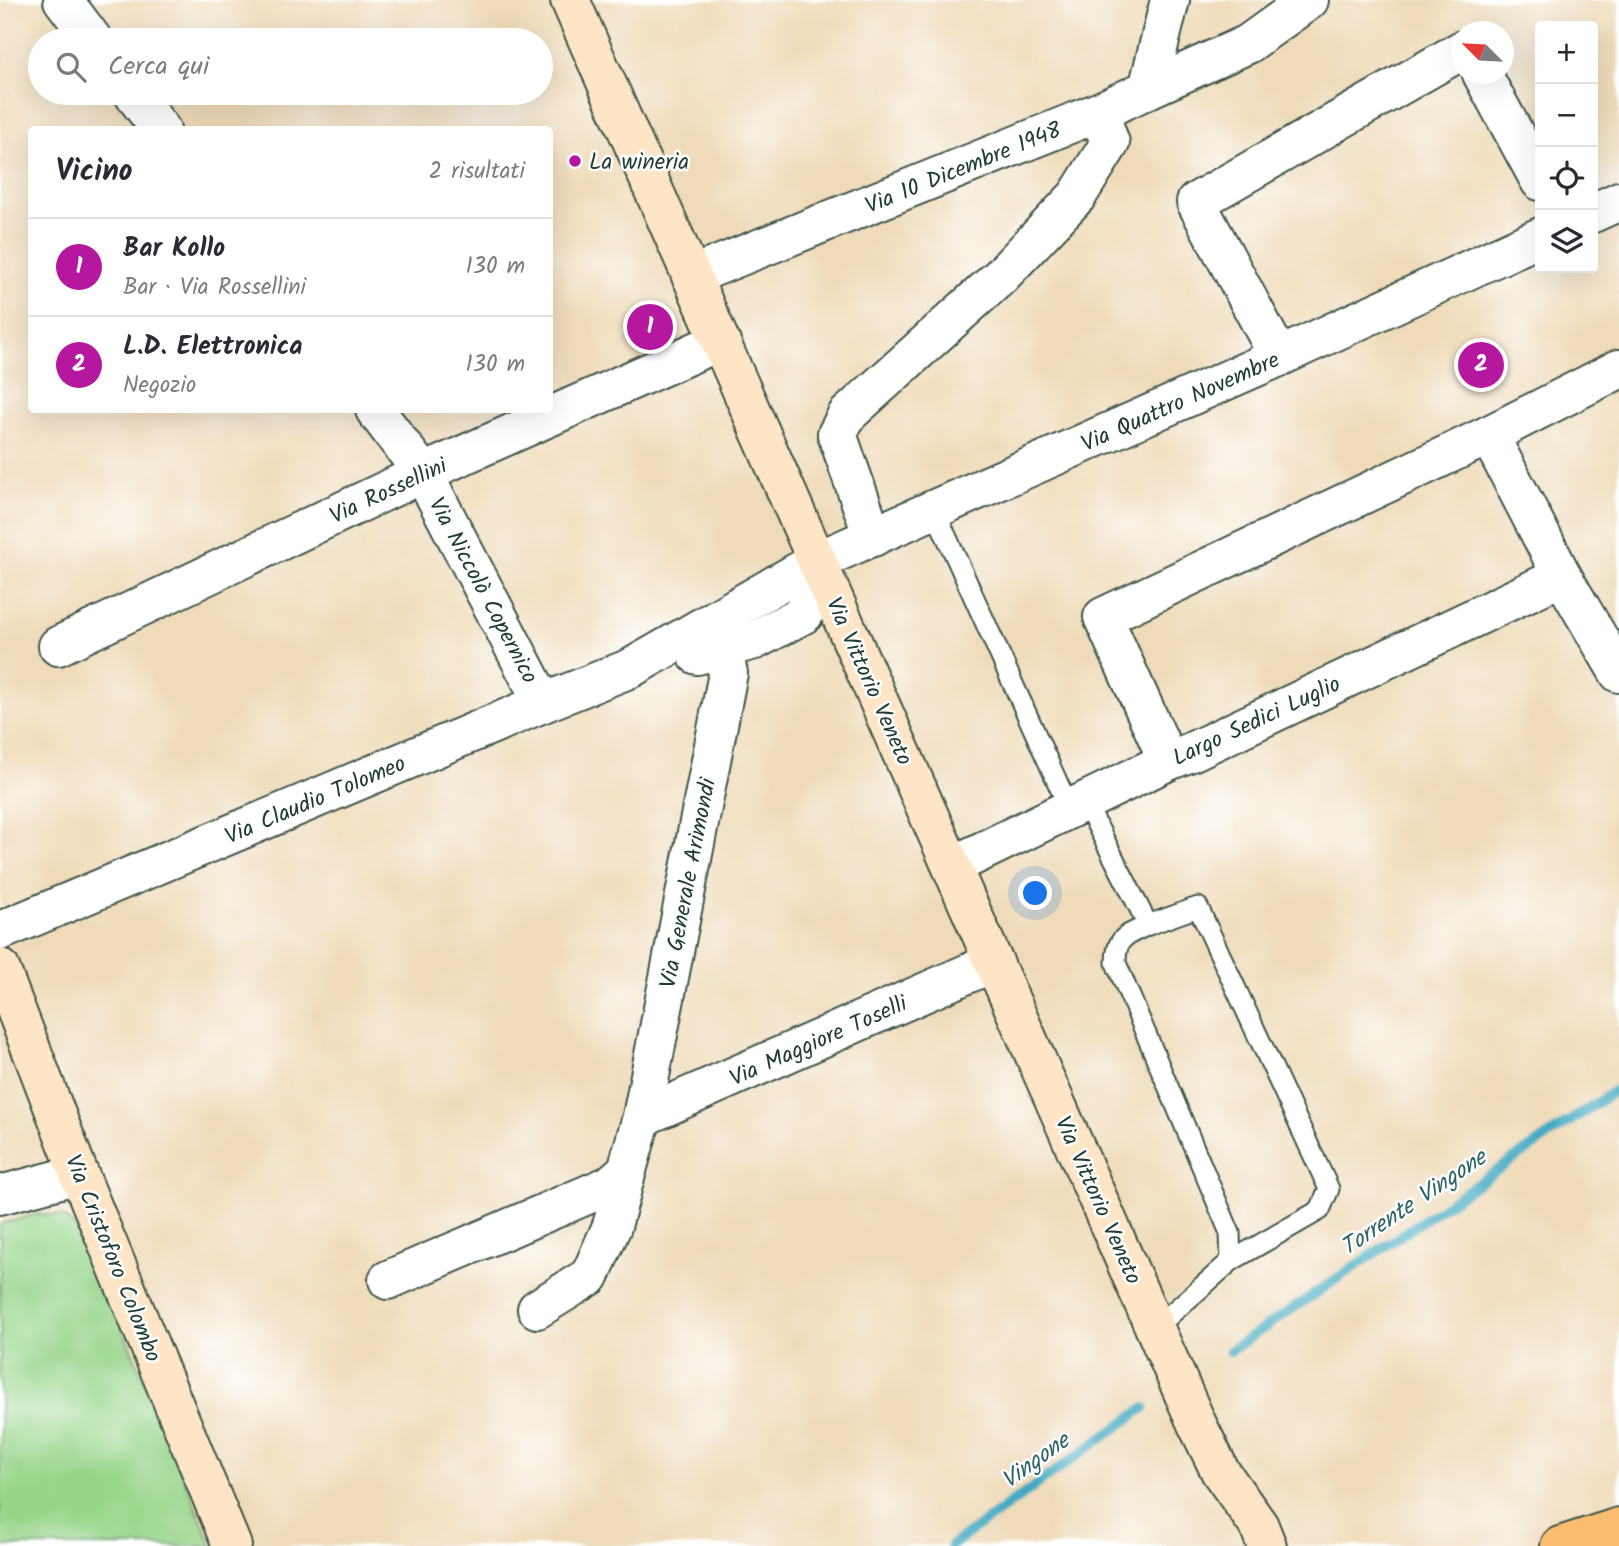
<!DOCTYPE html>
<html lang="it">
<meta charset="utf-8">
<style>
:root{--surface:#fff;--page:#f7f7f7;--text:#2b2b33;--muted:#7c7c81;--line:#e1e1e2;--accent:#b5179e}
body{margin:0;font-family:Kalam,sans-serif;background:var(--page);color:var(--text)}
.controls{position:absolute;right:21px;top:21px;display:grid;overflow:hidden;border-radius:7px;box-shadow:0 7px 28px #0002}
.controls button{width:63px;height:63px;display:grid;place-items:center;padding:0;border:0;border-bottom:2px solid var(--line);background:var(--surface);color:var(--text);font:35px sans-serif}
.compass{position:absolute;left:1451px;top:21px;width:63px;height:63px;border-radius:50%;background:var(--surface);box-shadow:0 7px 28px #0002;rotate:294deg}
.you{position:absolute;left:1036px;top:894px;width:24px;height:24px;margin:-18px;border:5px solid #fff;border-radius:50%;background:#1a73e8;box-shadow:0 0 0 10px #1a73e833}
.badge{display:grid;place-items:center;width:46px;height:46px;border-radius:50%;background:var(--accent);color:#fff;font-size:23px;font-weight:700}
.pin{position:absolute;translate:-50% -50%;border:4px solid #fff;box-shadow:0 2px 7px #0006}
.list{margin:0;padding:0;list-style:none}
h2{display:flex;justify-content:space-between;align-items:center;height:91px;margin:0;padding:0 28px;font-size:30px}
h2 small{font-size:23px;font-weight:400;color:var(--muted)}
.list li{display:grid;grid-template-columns:46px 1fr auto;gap:21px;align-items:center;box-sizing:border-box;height:98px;padding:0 28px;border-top:2px solid var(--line)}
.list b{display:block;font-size:26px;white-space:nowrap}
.list p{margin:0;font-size:23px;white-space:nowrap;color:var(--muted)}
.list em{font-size:23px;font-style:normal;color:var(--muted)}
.icon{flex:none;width:38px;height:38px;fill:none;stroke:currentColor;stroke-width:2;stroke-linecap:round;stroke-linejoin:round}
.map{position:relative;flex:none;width:1619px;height:1546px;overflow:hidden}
.search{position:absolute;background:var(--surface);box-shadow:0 7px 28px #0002;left:28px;top:28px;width:525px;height:77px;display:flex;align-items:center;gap:18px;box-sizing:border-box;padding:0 24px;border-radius:38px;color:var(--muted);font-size:26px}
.panel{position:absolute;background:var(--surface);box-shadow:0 7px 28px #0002;left:28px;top:126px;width:525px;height:287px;border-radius:7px}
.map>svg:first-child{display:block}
</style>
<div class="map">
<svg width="1619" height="1546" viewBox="0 0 1619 1546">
<rect width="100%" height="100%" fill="#fff"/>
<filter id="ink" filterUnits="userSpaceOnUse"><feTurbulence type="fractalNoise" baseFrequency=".0143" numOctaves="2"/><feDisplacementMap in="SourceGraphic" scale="14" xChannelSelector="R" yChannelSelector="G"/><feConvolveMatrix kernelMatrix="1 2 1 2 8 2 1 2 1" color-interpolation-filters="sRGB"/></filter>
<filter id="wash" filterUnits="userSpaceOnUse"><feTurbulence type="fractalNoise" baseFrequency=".00686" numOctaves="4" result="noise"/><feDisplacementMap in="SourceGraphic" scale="28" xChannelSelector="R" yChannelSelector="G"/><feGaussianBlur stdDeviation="1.57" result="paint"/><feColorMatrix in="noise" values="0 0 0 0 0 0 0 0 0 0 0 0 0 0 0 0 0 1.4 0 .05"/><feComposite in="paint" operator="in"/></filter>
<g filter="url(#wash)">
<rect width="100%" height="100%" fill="#efdbb9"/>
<polygon fill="#97d58a" stroke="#5b895f" stroke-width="2" points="38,1214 63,1216 85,1237 212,1546 0,1546 0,1224"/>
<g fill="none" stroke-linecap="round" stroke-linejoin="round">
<g stroke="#42aac2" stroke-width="10">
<polyline points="1230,1351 1619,1088"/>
<polyline points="951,1546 1144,1408"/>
</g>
</g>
</g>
<g filter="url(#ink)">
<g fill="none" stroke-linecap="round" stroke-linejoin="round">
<g stroke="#3e5548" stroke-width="23">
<g id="lane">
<polyline points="934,509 1070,810"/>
<path d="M1085,802L1148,925C1126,936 1116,936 1116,963L1230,1233L1231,1261L1155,1328"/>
<polyline points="1148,925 1198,907 1329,1189 1320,1210 1231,1261"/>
</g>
</g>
<g stroke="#3e5548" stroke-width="42">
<g id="street">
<polyline points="63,0 93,40"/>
<polyline points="1482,74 1540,181"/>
<polyline points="1148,89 1248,44 1309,0"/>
<polyline points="133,93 161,130"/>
<polyline points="1593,213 1619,201"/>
<polyline points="691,276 1099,112 1148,89 1170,0"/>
<polyline points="1279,357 1196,202 1462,50"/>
<polyline points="375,410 423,473 543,703"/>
<polyline points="1489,435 1619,369"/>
<polyline points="873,537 837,434 847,415 1001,276 1077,196 1110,143 1099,112"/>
<polyline points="58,646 423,473 720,341"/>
<polyline points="697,655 755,640 804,614 817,561"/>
<polyline points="1168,761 1103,617 1489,435 1562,576 1619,673"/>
<polyline points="952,866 1168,761 1191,752 1562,576"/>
<polyline points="0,931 543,703 631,668 817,561 1279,357 1540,237"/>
<polyline points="642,1117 994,962"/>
<polyline points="0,1195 79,1174"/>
<polyline points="388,1280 610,1185 627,1170 642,1117 728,673 722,650"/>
<polyline points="537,1309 590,1276 612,1226 627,1170"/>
</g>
</g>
<g stroke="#3e5548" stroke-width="42">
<g id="secondary">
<polyline points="570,0 1197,1424 1220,1471 1259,1526 1267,1546"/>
<polyline points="0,968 79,1174 232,1546"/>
</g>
</g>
<g stroke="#3e5548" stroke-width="42">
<polyline id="primary" points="1560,1546 1619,1527"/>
</g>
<use href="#lane" stroke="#fff" stroke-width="19"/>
<use href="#street" stroke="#fff" stroke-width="38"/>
<use href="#secondary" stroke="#fee5c5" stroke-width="38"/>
<use href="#primary" stroke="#fcbd6f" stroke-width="38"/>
</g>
</g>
<circle fill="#b5179e" stroke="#fff" stroke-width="2.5" cx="575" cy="161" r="7"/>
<g text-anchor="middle" stroke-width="5" stroke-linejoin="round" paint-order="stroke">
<g font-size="23" fill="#1f3d34" stroke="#fff" text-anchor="start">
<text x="589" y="169">La wineria</text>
</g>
<g font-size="23" fill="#1f3d34" stroke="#fff">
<text transform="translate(963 167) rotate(-22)" y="8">Via 10 Dicembre 1948</text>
<text transform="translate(1180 401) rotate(-24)" y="8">Via Quattro Novembre</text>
<text transform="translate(388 490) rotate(-25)" y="8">Via Rossellini</text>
<text transform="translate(484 590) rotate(62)" y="8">Via Niccolò Copernico</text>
<text transform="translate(870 681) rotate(66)" y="8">Via Vittorio Veneto</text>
<text transform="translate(1256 720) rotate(-25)" y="8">Largo Sedici Luglio</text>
<text transform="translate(315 799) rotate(-23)" y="8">Via Claudio Tolomeo</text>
<text transform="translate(687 883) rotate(-79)" y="8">Via Generale Arimondi</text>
<text transform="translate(818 1040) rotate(-24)" y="8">Via Maggiore Toselli</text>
<text transform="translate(1099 1200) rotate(66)" y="8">Via Vittorio Veneto</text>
<text transform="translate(114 1258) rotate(68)" y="8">Via Cristoforo Colombo</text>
</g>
<g font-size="24" font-style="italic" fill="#2b6366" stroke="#fff">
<text transform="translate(1413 1202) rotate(-34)" y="8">Torrente Vingone</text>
<text transform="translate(1035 1460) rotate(-36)" y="8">Vingone</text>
</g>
</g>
</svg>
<div class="controls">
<button>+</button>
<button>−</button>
<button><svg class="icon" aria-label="locate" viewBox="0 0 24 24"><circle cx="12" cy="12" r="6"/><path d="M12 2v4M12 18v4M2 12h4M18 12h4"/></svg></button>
<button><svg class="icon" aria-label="layers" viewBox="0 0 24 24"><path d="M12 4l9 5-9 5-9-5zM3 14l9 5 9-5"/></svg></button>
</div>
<svg class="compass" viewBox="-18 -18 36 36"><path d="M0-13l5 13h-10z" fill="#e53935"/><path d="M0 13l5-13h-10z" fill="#7c7c81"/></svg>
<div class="you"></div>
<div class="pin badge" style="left:650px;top:327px">1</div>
<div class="pin badge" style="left:1481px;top:365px">2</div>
<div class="search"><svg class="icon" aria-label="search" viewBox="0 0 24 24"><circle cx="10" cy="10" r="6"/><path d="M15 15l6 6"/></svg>Cerca qui</div>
<section class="panel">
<h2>Vicino<small>2 risultati</small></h2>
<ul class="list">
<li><span class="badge">1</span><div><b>Bar Kollo</b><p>Bar · Via Rossellini</p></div><em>130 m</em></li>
<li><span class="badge">2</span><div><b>L.D. Elettronica</b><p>Negozio</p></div><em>130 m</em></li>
</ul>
</section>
</div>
